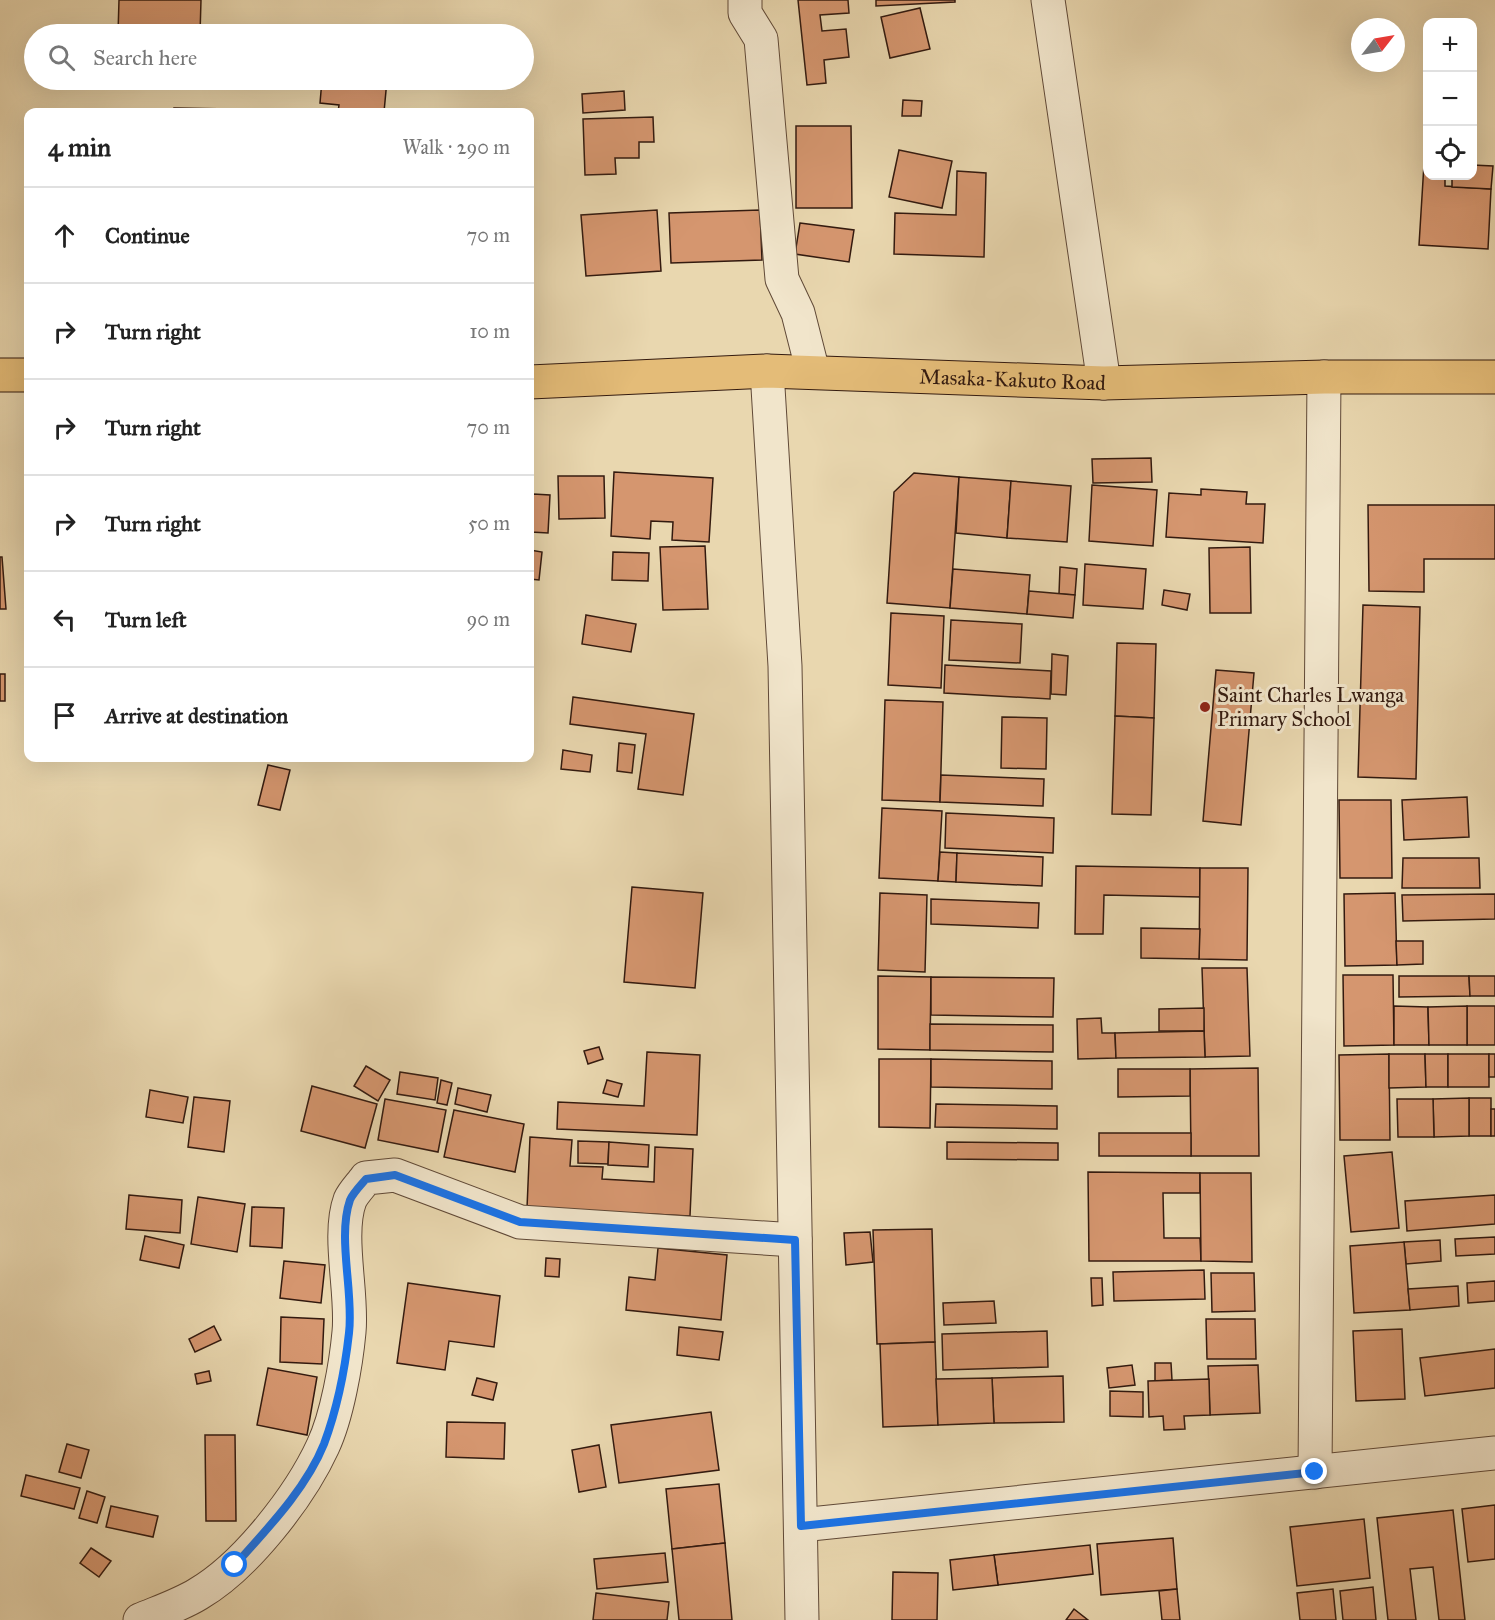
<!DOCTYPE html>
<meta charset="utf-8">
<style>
:root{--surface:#fff;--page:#f6f6f6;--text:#222;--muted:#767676;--line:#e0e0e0}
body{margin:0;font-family:"IM FELL Great Primer",serif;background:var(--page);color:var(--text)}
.controls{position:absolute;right:18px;top:18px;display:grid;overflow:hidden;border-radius:12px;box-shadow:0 6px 24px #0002}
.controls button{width:54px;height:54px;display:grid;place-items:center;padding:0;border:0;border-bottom:2px solid var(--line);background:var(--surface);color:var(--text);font:30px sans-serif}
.compass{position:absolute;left:1351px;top:18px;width:54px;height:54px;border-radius:50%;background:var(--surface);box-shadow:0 6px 24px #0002;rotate:59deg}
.stop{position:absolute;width:18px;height:18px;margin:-14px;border:4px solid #1a73e8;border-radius:50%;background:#fff}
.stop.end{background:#1a73e8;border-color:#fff;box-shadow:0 2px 6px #0008}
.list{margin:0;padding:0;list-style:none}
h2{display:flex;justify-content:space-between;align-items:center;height:78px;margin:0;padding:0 24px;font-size:26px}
h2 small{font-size:20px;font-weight:400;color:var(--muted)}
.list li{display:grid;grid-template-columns:39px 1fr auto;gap:18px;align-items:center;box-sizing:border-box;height:96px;padding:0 24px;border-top:2px solid var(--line)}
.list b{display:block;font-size:22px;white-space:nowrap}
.list em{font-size:20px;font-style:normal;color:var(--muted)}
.icon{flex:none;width:33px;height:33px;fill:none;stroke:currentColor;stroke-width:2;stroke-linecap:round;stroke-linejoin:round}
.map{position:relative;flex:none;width:1495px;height:1620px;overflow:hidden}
.search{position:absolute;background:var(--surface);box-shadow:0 6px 24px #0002;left:24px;top:24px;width:510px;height:66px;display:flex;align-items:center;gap:15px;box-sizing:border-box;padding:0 21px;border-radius:33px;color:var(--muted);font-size:22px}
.panel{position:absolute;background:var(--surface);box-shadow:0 6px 24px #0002;left:24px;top:108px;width:510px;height:654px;border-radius:12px}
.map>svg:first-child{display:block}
</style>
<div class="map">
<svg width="1495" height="1620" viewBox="0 0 1495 1620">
<rect width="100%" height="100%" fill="#e9d7af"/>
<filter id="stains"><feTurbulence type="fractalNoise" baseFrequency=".00333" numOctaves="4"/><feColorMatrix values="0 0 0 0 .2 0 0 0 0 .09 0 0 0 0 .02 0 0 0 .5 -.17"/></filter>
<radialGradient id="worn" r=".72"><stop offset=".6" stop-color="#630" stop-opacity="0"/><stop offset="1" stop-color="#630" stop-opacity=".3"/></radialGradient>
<g fill="#d5966f" stroke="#331a0f" stroke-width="1.5">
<polygon points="119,0 201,0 200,34 118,34"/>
<polygon points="798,0 848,0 849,13 820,15 822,31 846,29 849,57 824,60 826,83 807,85"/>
<polygon points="876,0 955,0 955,2 876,6"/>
<polygon points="920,8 930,49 890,58 881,17"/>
<polygon points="322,80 387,80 384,112 338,112 339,105 320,103"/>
<polygon points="624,91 625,110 583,113 582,94"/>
<polygon points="903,100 922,101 921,116 902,116"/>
<polygon points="174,108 232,109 232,112 174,112"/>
<polygon points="653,117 654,142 639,142 639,158 615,158 616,174 585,175 583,119"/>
<polygon points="796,126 851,126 852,208 796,208"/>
<polygon points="899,150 952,161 942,208 889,197"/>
<polygon points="1424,164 1428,164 1428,176 1445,176 1445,186 1491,189 1488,249 1419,245"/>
<polygon points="1472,165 1493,166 1491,189 1452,187 1452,176 1472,176"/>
<polygon points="957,171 986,173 984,257 894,254 895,213 956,215"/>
<polygon points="657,210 661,271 586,276 581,215"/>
<polygon points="760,210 762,260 671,263 669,213"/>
<polygon points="800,223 854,230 849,262 795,254"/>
<polygon points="1151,458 1152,482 1093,483 1092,459"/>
<polygon points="614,472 713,478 709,542 672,540 673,522 651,521 650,539 611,536"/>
<polygon points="914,473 959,477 950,608 887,603 894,492"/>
<polygon points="558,476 604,476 605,518 559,519"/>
<polygon points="959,477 1011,481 1007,538 956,533"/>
<polygon points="1011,481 1071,486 1067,542 1007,538"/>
<polygon points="1092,485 1157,490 1153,546 1089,541"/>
<polygon points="1201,489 1247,492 1246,504 1265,504 1263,543 1166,537 1169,493 1201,495"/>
<polygon points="533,494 550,495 548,533 531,532"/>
<polygon points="1368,505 1495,505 1495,559 1424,559 1424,592 1369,591"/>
<polygon points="705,546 708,609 663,610 660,547"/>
<polygon points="1250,547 1251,613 1210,613 1209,548"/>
<polygon points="530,550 542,552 539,580 530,579"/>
<polygon points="613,552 649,553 648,581 612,580"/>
<polygon points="0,557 2,557 6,609 0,609"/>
<polygon points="1085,564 1146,569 1143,609 1083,605"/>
<polygon points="1060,567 1077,569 1075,595 1059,594"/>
<polygon points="953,569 1030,575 1027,614 950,608"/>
<polygon points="1164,590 1190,594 1187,610 1162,605"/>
<polygon points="1029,591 1075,595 1073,618 1027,614"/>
<polygon points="1363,605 1420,607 1416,779 1358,777"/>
<polygon points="891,613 944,616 941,688 888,685"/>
<polygon points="586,615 636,624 631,652 582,644"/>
<polygon points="951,620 1022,624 1020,663 949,660"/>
<polygon points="1117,643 1156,644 1154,718 1115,716"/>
<polygon points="1052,654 1068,656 1066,695 1051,694"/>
<polygon points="945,665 1051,671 1050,699 944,693"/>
<polygon points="1216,670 1254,673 1241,825 1203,821"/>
<rect x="0" y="674" width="5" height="27"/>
<polygon points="573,697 694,714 683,795 638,789 646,734 570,724"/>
<polygon points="885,700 943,702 940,802 882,800"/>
<polygon points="1115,716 1154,718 1151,815 1112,814"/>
<polygon points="1002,717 1047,718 1046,769 1001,768"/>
<polygon points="619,743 635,745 632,773 617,771"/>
<polygon points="563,750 592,755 590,772 561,769"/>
<polygon points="268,765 290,770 280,810 258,805"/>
<polygon points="941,775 1044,779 1043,806 940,802"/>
<polygon points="1467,797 1469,837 1404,840 1402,800"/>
<polygon points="1339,800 1391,800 1392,878 1340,878"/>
<polygon points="882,808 942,811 938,881 879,878"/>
<polygon points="946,813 1054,818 1053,853 945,848"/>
<polygon points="940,852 957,853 956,882 938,881"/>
<polygon points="957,853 1043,857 1042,886 956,882"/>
<polygon points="1403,858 1479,858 1480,888 1402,888"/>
<polygon points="1076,866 1200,868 1200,897 1104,895 1103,934 1075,934"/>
<polygon points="1200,868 1248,868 1247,960 1199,959"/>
<polygon points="632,887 703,893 695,988 624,982"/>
<polygon points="880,893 927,895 925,972 878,970"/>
<polygon points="1395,893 1397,965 1345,966 1344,894"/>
<polygon points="1495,894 1495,919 1403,921 1402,895"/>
<polygon points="931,899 1039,903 1038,928 931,924"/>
<polygon points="1141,928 1200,929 1199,959 1141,958"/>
<polygon points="1396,941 1423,941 1423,964 1397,965"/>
<polygon points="1202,968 1247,968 1250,1056 1205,1057"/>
<polygon points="1343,975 1393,975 1394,1045 1344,1046"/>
<polygon points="878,976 931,977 930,1050 878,1049"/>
<polygon points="1399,976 1469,976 1470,996 1399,997"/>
<polygon points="1469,976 1495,976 1495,996 1470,996"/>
<polygon points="931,977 1054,978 1053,1017 931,1015"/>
<polygon points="1394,1006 1428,1007 1429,1045 1394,1045"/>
<rect x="1467" y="1006" width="28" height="39"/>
<polygon points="1467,1006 1467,1045 1429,1045 1428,1007"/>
<polygon points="1204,1008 1204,1031 1159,1031 1159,1009"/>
<polygon points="1101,1018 1102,1033 1115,1033 1116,1058 1078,1059 1077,1019"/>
<polygon points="930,1024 1053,1025 1053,1052 930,1050"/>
<polygon points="1204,1031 1205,1057 1116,1058 1115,1033"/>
<polygon points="599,1047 603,1059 588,1064 584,1051"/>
<polygon points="647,1052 700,1055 697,1135 557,1129 558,1102 644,1106"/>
<polygon points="1389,1054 1390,1140 1340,1140 1339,1055"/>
<polygon points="1389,1054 1425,1054 1426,1087 1389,1088"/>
<polygon points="1425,1054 1448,1054 1448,1087 1426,1087"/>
<rect x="1448" y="1054" width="41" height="33"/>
<rect x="1489" y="1054" width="6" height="23"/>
<polygon points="879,1059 931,1059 930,1128 879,1127"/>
<polygon points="931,1059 1052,1061 1052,1089 931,1087"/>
<polygon points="366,1066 390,1080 378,1101 354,1086"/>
<polygon points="1258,1068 1259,1156 1191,1156 1190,1069"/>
<polygon points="1118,1069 1190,1069 1190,1096 1118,1097"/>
<polygon points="400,1072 438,1078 435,1100 397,1094"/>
<polygon points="441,1080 452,1083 447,1105 437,1103"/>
<polygon points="607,1080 622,1084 618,1097 603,1093"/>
<polygon points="312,1086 377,1104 365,1148 301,1131"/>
<polygon points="458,1088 491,1095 487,1112 455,1104"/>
<polygon points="150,1090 188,1097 183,1123 146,1117"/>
<polygon points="194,1097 230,1101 224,1152 188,1147"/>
<rect x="1469" y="1098" width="22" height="38"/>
<polygon points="1469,1098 1469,1136 1434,1137 1433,1099"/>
<polygon points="385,1099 446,1110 438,1152 378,1140"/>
<polygon points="1397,1099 1433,1099 1434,1137 1398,1137"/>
<polygon points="936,1104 1057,1106 1057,1129 935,1127"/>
<rect x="1491" y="1109" width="4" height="27"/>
<polygon points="454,1110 524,1124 515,1172 444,1157"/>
<rect x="1099" y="1133" width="92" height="23"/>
<polygon points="530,1137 572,1140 570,1166 603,1167 602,1179 654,1182 655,1147 693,1149 690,1216 527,1208"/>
<polygon points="578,1141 609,1142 608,1164 578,1163"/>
<polygon points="609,1142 649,1145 648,1167 608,1165"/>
<polygon points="947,1142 1058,1143 1058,1160 947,1159"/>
<polygon points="1392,1152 1399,1228 1351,1232 1344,1156"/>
<polygon points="1088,1172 1200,1173 1200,1193 1163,1193 1164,1238 1200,1238 1201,1261 1089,1261"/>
<polygon points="1200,1173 1251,1173 1252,1262 1201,1261"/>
<polygon points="129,1195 182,1200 180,1233 126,1229"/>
<polygon points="1495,1195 1495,1224 1407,1231 1405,1201"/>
<polygon points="198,1197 245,1204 237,1252 191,1244"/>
<polygon points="252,1207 284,1208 282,1248 250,1246"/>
<polygon points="932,1229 935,1342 877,1344 873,1230"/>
<polygon points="870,1232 873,1262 846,1265 844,1233"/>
<polygon points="145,1236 184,1245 179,1268 140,1260"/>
<polygon points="1495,1237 1495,1254 1456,1256 1455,1239"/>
<polygon points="1440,1240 1441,1261 1406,1264 1404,1242"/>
<polygon points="1404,1242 1410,1310 1354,1313 1350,1246"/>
<polygon points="658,1248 727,1255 721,1320 626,1310 629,1277 655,1280"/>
<polygon points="546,1258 560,1259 559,1277 545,1276"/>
<polygon points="284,1261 325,1265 321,1303 280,1298"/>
<polygon points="1204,1270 1205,1299 1114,1301 1113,1272"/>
<polygon points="1211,1273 1254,1273 1255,1311 1212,1312"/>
<polygon points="1091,1278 1102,1278 1103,1305 1092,1306"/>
<polygon points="1495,1281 1495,1301 1468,1303 1467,1283"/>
<polygon points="408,1283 500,1296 494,1347 449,1341 445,1370 397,1363"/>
<polygon points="1458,1286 1459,1306 1410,1310 1408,1289"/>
<polygon points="994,1301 996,1323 944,1325 943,1303"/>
<polygon points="281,1317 324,1319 322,1364 280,1362"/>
<polygon points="1206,1319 1255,1319 1256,1359 1207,1359"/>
<polygon points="214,1326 221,1340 195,1352 189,1339"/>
<polygon points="679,1327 723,1332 719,1360 677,1355"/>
<polygon points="1402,1329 1405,1399 1356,1401 1353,1331"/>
<polygon points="1047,1331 1048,1367 943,1370 942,1334"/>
<polygon points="935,1342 938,1425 883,1427 880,1344"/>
<polygon points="1495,1349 1495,1388 1425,1396 1420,1358"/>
<polygon points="1155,1363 1171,1363 1172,1380 1155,1381"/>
<polygon points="1132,1365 1135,1385 1109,1388 1107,1368"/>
<polygon points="1258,1365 1260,1413 1210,1415 1208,1366"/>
<polygon points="268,1368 317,1377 307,1435 257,1425"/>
<polygon points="209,1371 211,1381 197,1384 195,1374"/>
<polygon points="1063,1376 1064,1422 994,1423 992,1378"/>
<polygon points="477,1378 497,1383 493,1400 472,1395"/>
<polygon points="992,1378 994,1423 938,1425 936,1379"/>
<polygon points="1209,1379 1210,1415 1184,1416 1185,1429 1164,1430 1163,1416 1149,1417 1148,1381"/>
<polygon points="1110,1391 1143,1392 1143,1417 1110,1416"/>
<polygon points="711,1412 719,1470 619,1483 611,1425"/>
<polygon points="447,1422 505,1423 504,1459 446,1457"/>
<polygon points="205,1435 235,1435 236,1521 206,1521"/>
<polygon points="67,1444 89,1450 81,1478 59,1472"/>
<polygon points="599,1445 606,1487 579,1492 572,1450"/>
<polygon points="26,1475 80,1488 74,1509 21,1496"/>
<polygon points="719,1484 725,1543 672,1549 666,1489"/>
<polygon points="87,1491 105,1497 97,1523 79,1518"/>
<polygon points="1495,1505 1495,1559 1468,1562 1462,1509"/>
<polygon points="111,1506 158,1516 153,1537 106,1527"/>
<polygon points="1453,1510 1465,1620 1439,1620 1433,1567 1410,1569 1416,1620 1388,1620 1377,1518"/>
<polygon points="1364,1519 1370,1578 1297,1586 1290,1527"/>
<polygon points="1173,1538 1177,1589 1101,1595 1097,1544"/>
<polygon points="725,1543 732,1620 679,1620 672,1549"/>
<polygon points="1090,1545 1093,1574 998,1585 994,1555"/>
<polygon points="91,1548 111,1561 99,1577 80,1563"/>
<polygon points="665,1553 668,1582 597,1589 594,1559"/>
<polygon points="994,1555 998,1585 953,1590 950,1560"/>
<polygon points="893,1572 938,1573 937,1620 892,1620"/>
<polygon points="1373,1587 1376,1620 1343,1620 1340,1591"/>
<polygon points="1177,1589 1180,1620 1162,1620 1159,1591"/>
<polygon points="1333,1589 1336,1620 1300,1620 1297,1593"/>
<polygon points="596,1593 669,1602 667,1620 593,1620"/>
<polygon points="1074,1609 1088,1620 1066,1620"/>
</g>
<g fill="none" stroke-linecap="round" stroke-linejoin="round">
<g stroke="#604937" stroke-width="35">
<g id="minor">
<polyline points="745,0 745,13 761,39 782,279 798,313 813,372"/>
<polyline points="1048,0 1104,383"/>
<polyline points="767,371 785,666 802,1620"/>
<polyline points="1315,1472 1324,377"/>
<polyline points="801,1525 1495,1453"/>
<path d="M140,1620C159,1612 180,1605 198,1594C246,1566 300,1496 323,1446C337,1416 346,1365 349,1332C353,1294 337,1235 350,1200C353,1193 361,1185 366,1178L395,1175L520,1222L795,1240"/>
</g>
</g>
<g stroke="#331a0f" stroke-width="35">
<g id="highway">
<polyline points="0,375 28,375"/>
<path id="s1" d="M530,382L767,371L1104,383L1324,377H1495"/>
</g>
</g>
<use href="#minor" stroke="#f1e5cb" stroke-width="33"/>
<use href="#highway" stroke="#e4bc78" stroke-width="33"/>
</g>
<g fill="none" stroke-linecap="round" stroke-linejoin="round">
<path stroke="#1a73e8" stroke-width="8" d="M235,1565C267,1529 306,1489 324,1444C337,1409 345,1369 349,1333C354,1293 337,1238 350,1200C353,1193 361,1185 366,1179L395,1175L520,1222L795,1240L801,1526L1315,1472"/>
</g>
<circle fill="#8f2418" stroke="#f1e5cb" stroke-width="2" cx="1205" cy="707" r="6"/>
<g text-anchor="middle" stroke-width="6" stroke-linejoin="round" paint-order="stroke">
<g font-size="21" fill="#331a0f" stroke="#f1e5cb">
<text dy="7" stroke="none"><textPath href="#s1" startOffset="483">Masaka-Kakuto Road</textPath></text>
</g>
<g font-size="21" fill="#331a0f" stroke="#f1e5cb" text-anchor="start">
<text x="1217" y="702">Saint Charles Lwanga<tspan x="1217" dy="24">Primary School</tspan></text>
</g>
</g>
<rect width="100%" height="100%" filter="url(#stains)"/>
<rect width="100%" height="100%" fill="url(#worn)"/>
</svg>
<div class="controls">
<button>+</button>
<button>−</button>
<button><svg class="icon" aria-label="locate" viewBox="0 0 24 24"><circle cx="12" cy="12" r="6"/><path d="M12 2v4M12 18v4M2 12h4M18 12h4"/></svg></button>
</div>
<svg class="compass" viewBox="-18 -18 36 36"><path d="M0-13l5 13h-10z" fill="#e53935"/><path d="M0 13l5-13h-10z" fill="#767676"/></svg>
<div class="stop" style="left:235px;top:1565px"></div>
<div class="stop end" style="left:1315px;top:1472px"></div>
<div class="search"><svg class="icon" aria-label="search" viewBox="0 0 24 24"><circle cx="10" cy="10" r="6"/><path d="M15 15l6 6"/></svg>Search here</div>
<section class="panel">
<h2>4 min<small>Walk · 290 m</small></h2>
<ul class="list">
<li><svg class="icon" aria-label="ahead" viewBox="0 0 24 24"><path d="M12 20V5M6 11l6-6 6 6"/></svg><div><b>Continue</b></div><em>70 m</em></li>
<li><svg class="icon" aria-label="right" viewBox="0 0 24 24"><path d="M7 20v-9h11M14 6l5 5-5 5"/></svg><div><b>Turn right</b></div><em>10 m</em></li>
<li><svg class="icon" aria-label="right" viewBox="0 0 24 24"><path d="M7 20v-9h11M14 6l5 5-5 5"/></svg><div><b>Turn right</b></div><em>70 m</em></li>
<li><svg class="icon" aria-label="right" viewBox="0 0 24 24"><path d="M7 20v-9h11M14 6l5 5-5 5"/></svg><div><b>Turn right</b></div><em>50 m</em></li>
<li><svg class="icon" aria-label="left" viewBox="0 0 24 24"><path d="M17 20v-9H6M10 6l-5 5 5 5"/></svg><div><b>Turn left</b></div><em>90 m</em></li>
<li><svg class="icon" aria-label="arrive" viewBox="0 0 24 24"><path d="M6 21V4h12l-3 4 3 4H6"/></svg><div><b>Arrive at destination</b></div></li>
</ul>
</section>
</div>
